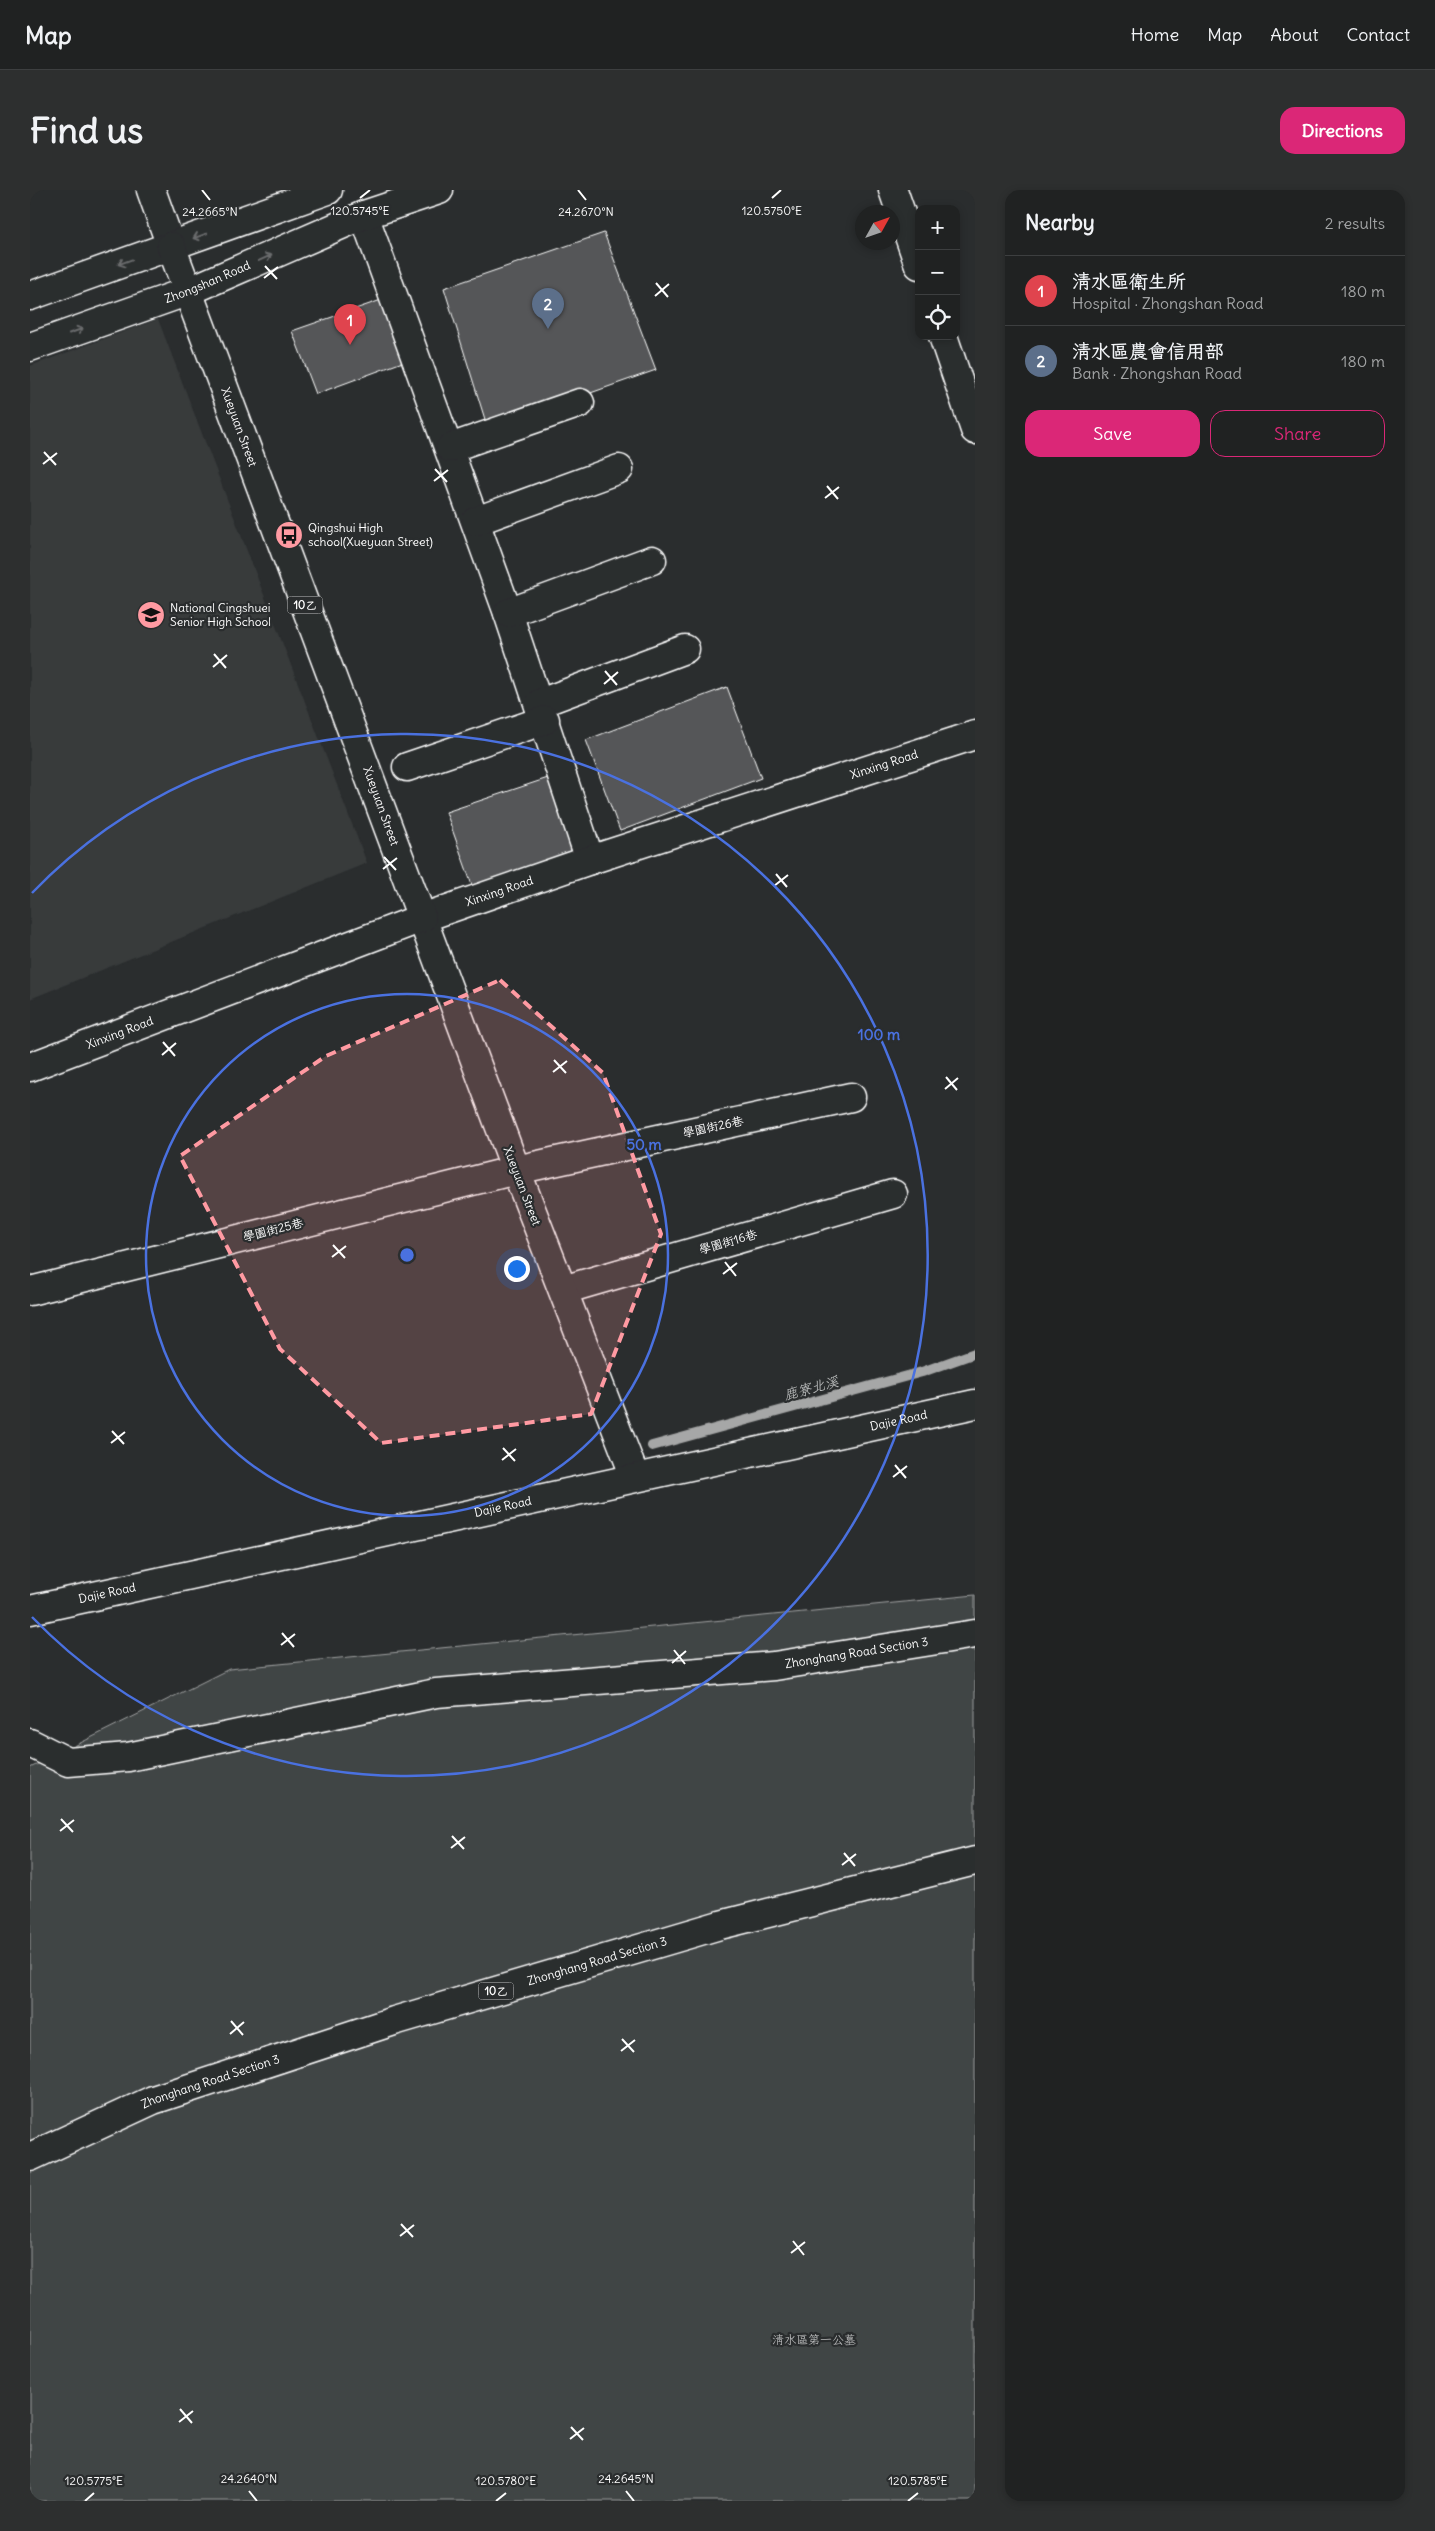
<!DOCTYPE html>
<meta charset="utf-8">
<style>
:root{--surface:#202222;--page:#2d2f2f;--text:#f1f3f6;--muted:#a2a4a5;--line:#3d3f40;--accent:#db2777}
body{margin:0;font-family:Delius,"LXGW WenKai TC",sans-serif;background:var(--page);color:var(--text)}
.controls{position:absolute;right:15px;top:15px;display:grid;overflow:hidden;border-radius:10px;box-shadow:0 2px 8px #0003}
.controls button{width:45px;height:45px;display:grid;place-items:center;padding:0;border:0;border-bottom:1px solid var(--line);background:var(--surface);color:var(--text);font:25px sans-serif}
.compass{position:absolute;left:825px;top:15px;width:45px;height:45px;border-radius:50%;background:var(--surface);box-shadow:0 2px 8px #0003;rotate:50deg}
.you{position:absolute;left:486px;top:1078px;width:18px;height:18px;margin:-12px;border:4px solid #fff;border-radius:50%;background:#1a73e8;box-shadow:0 0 0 8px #1a73e833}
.badge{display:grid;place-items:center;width:32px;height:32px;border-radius:50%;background:var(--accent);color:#fff;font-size:16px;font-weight:700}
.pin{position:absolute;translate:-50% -41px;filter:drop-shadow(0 1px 2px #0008)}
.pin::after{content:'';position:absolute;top:26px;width:18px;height:15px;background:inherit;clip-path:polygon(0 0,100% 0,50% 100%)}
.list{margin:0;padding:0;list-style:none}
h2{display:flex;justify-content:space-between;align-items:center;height:65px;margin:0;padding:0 20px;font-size:21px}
h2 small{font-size:16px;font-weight:400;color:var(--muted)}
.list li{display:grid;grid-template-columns:32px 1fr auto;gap:15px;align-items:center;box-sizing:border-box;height:70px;padding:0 20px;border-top:1px solid var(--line)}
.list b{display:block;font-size:19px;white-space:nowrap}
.list p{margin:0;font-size:16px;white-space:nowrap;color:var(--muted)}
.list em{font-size:16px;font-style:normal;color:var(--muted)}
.actions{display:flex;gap:10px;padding:15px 20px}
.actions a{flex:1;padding:11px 0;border:1px solid var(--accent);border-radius:15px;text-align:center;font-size:18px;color:var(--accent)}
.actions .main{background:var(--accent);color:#fff}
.icon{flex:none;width:28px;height:28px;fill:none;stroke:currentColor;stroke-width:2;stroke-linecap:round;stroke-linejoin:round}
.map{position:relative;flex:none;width:945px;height:2311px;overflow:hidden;border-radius:15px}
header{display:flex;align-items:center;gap:30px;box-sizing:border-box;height:70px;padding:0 25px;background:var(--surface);border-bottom:1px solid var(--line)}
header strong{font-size:24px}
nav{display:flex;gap:28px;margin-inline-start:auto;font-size:18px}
.intro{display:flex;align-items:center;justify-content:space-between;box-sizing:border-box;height:120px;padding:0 30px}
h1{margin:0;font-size:35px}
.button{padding:12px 22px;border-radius:15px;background:var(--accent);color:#fff;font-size:18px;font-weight:700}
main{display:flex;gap:30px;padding:0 30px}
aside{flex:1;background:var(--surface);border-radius:15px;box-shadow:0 2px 8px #0003}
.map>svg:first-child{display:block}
</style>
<header>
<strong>Map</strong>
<nav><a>Home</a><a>Map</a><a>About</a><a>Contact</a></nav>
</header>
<div class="intro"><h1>Find us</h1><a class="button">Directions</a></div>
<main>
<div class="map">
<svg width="945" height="2311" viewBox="0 0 945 2311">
<rect width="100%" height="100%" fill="#2a2d2e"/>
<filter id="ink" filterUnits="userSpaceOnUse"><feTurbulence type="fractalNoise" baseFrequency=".02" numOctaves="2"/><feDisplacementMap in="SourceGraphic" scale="10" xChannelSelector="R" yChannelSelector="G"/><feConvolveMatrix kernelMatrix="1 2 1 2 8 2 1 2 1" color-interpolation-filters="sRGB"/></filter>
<g filter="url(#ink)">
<polygon fill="#373a3b" points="128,129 337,673 0,809 0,176"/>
<polygon fill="#414445" stroke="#a0a2a2" points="945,1405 945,2311 0,2311 0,1578 199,1479"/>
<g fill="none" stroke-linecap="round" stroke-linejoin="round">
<polyline stroke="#a6a7a7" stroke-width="10" points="622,1256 892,1182 945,1163"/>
</g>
<g fill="#555758" stroke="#fff">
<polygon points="574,43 626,180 458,239 414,98"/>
<polygon points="357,108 378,170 286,204 262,141"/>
<polygon points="697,497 731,588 590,641 556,550"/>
<polygon points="518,588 544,663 443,698 416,622"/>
</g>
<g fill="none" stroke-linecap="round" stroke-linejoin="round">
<g stroke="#fff" stroke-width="31">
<g id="minor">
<polyline points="121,0 141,56"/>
<polyline points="863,0 889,75"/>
<polyline points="334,25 478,423 560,670"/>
<polyline points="0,106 298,0"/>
<polyline points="913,146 945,240"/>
<path id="s1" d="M0,157L159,101L334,25L409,0"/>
<polyline points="420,258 550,213"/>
<polyline points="446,331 589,279"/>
<polyline points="478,423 622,370"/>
<polyline points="510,513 655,459"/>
<polyline points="377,577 515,530"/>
<polyline points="533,1100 863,1004"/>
<polyline points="0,1101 486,980 821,907"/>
<path id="s2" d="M605,1287L486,980L392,728L560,670L945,545"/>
<path id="s3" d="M0,1420L945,1214"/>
</g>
</g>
<g stroke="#fff" stroke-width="31">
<g id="major">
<path id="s4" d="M0,877L392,728L141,56"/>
<path id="s5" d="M0,1553L38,1572L98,1567L406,1503L744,1476L945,1444"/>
<path id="s6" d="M0,1967L123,1910L364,1831L690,1735L945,1671"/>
</g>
</g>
<use href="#minor" stroke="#2a2d2e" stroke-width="28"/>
<use href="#major" stroke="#2a2d2e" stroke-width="28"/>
</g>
<defs><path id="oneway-shaft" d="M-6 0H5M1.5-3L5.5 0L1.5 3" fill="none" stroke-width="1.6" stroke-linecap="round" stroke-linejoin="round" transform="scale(1.25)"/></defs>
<g stroke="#6a6c6d">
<use href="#oneway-shaft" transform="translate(170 46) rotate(160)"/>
<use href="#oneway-shaft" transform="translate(235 68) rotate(-24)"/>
<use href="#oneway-shaft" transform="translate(95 72) rotate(160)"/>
<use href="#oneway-shaft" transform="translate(46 141) rotate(-19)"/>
</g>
</g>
<path fill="#ff9aa2" fill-opacity="0.2" stroke="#ff9aa2" stroke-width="4" stroke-dasharray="10 6" stroke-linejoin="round" d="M470,790L573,883L631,1044L561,1224L351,1253L250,1159L150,966L296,866Z"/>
<path fill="none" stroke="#fff" stroke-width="2" d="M172,0L180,10M548,0L556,10M330,8L340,0M742,8L751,0M235,76L247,89M234,88L248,77M626,93L638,107M625,106L639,94M14,262L26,275M13,274L27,263M405,279L417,292M404,291L418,280M797,296L808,309M795,308L809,297M184,464L196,478M183,477L197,465M575,481L587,495M574,494L588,482M354,667L366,680M353,679L367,668M746,684L757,697M744,696L758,685M133,852L145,866M132,865L146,853M524,870L536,883M523,882L537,871M916,887L927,900M915,899L928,888M303,1055L315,1068M302,1067L316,1056M695,1072L706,1086M693,1084L707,1073M82,1241L94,1254M81,1253L95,1242M473,1258L485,1271M472,1270L486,1259M865,1275L876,1288M863,1287L877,1276M252,1443L264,1457M251,1455L265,1444M644,1460L655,1474M642,1473L656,1461M31,1629L43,1642M30,1641L44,1630M422,1646L434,1659M421,1658L435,1647M814,1663L825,1676M812,1675L826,1664M201,1831L213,1845M200,1844L214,1832M592,1849L604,1862M591,1861L605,1850M371,2034L383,2047M370,2046L384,2035M763,2051L774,2065M761,2063L775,2052M150,2219L162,2233M149,2232L163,2221M541,2237L553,2250M540,2249L554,2238M219,2301L227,2311M596,2301L604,2311M55,2311L64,2303M466,2311L476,2303M878,2311L888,2303"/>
<g fill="none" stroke="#4a71e0" stroke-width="2.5">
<circle cx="377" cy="1065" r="261"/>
<path d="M2 703A521 521 0 1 1 2 1427"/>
</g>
<defs>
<g id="bus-disc" transform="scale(1.4375)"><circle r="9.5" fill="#ff9aa2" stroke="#2a2d2e"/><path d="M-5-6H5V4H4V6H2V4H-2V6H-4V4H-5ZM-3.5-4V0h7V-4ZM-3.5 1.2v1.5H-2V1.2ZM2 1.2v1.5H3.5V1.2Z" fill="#111"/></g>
<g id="school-disc" transform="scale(1.4375)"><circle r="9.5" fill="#ff9aa2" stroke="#2a2d2e"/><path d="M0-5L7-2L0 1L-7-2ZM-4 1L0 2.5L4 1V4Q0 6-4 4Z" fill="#111"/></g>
</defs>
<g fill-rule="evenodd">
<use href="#bus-disc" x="259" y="345"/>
<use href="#school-disc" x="121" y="425"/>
</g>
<g text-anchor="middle" stroke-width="4.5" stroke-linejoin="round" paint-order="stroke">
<g fill="#2a2d2e" stroke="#bfc0c0" stroke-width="1">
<rect x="257.5" y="406.5" width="35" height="17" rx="4"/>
<rect x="448.5" y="1792.5" width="35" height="17" rx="4"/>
</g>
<g font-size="11" font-weight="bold" fill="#fff">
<text x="275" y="419">10乙</text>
<text x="466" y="1805">10乙</text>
</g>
<g font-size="12" fill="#fff" stroke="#2a2d2e">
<text dy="4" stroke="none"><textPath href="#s1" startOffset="189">Zhongshan Road</textPath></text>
<text transform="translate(209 237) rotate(70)" y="4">Xueyuan Street</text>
<text dy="4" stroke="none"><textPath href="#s2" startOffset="1085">Xinxing Road</textPath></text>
<text transform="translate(351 616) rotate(70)" y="4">Xueyuan Street</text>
<text dy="4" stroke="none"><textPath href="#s2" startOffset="680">Xinxing Road</textPath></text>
<text dy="4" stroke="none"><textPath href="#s4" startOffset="96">Xinxing Road</textPath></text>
<text transform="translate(683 937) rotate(-12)" y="4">學園街26巷</text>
<text transform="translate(492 996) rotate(69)" y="4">Xueyuan Street</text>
<text transform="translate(243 1040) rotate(-14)" y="4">學園街25巷</text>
<text transform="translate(698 1052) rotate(-16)" y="4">學園街16巷</text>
<text dy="4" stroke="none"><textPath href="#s3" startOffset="889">Dajie Road</textPath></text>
<text dy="4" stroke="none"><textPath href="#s3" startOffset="484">Dajie Road</textPath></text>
<text dy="4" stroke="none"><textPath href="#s3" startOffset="79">Dajie Road</textPath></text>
<text dy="4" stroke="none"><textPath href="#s5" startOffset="840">Zhonghang Road Section 3</textPath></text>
<text dy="4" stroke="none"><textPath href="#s6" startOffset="601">Zhonghang Road Section 3</textPath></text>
<text dy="4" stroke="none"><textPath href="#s6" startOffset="196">Zhonghang Road Section 3</textPath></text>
</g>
<g font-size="12" fill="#fff" stroke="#2a2d2e" text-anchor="start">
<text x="278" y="342">Qingshui High<tspan x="278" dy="14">school(Xueyuan Street)</tspan></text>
<text x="140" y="422">National Cingshuei<tspan x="140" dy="14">Senior High School</tspan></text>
</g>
<g font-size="12" fill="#b3b4b5" stroke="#2a2d2e">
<text x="784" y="2154">清水區第一公墓</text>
</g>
<g font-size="14" font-style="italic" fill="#b4b6b6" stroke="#2a2d2e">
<text transform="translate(781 1198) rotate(-15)" y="5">鹿寮北溪</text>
</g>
</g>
<g font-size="12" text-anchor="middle" fill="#fff" stroke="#2a2d2e" stroke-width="4.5" stroke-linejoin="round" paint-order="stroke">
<text x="330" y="25">120.5745°E</text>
<text x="742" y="25">120.5750°E</text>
<text x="180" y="26">24.2665°N</text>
<text x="556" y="26">24.2670°N</text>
<text x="219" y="2293">24.2640°N</text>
<text x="596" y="2293">24.2645°N</text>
<text x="64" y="2295">120.5775°E</text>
<text x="476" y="2295">120.5780°E</text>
<text x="888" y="2295">120.5785°E</text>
</g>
<circle cx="377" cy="1065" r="8" fill="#4a71e0" stroke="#2a2d2e" stroke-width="2.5"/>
<g font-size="15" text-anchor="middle" font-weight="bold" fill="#4a71e0" stroke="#2a2d2e" stroke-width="4.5" stroke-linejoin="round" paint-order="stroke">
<text x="849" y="850">100 m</text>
<text x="614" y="960">50 m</text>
</g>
</svg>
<div class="controls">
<button>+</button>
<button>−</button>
<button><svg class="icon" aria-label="locate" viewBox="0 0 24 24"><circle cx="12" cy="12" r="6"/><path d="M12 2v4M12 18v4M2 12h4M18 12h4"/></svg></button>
</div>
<svg class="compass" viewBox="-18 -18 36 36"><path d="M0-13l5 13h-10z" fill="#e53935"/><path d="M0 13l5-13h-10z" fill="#a2a4a5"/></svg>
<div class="you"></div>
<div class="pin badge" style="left:320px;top:155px;background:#e0444e">1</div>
<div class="pin badge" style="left:518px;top:139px;background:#5c6f8a">2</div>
</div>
<aside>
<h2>Nearby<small>2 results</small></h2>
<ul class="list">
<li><span class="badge" style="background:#e0444e">1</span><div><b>清水區衛生所</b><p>Hospital · Zhongshan Road</p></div><em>180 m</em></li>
<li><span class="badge" style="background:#5c6f8a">2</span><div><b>清水區農會信用部</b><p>Bank · Zhongshan Road</p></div><em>180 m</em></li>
</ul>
<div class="actions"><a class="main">Save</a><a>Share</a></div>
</aside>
</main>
